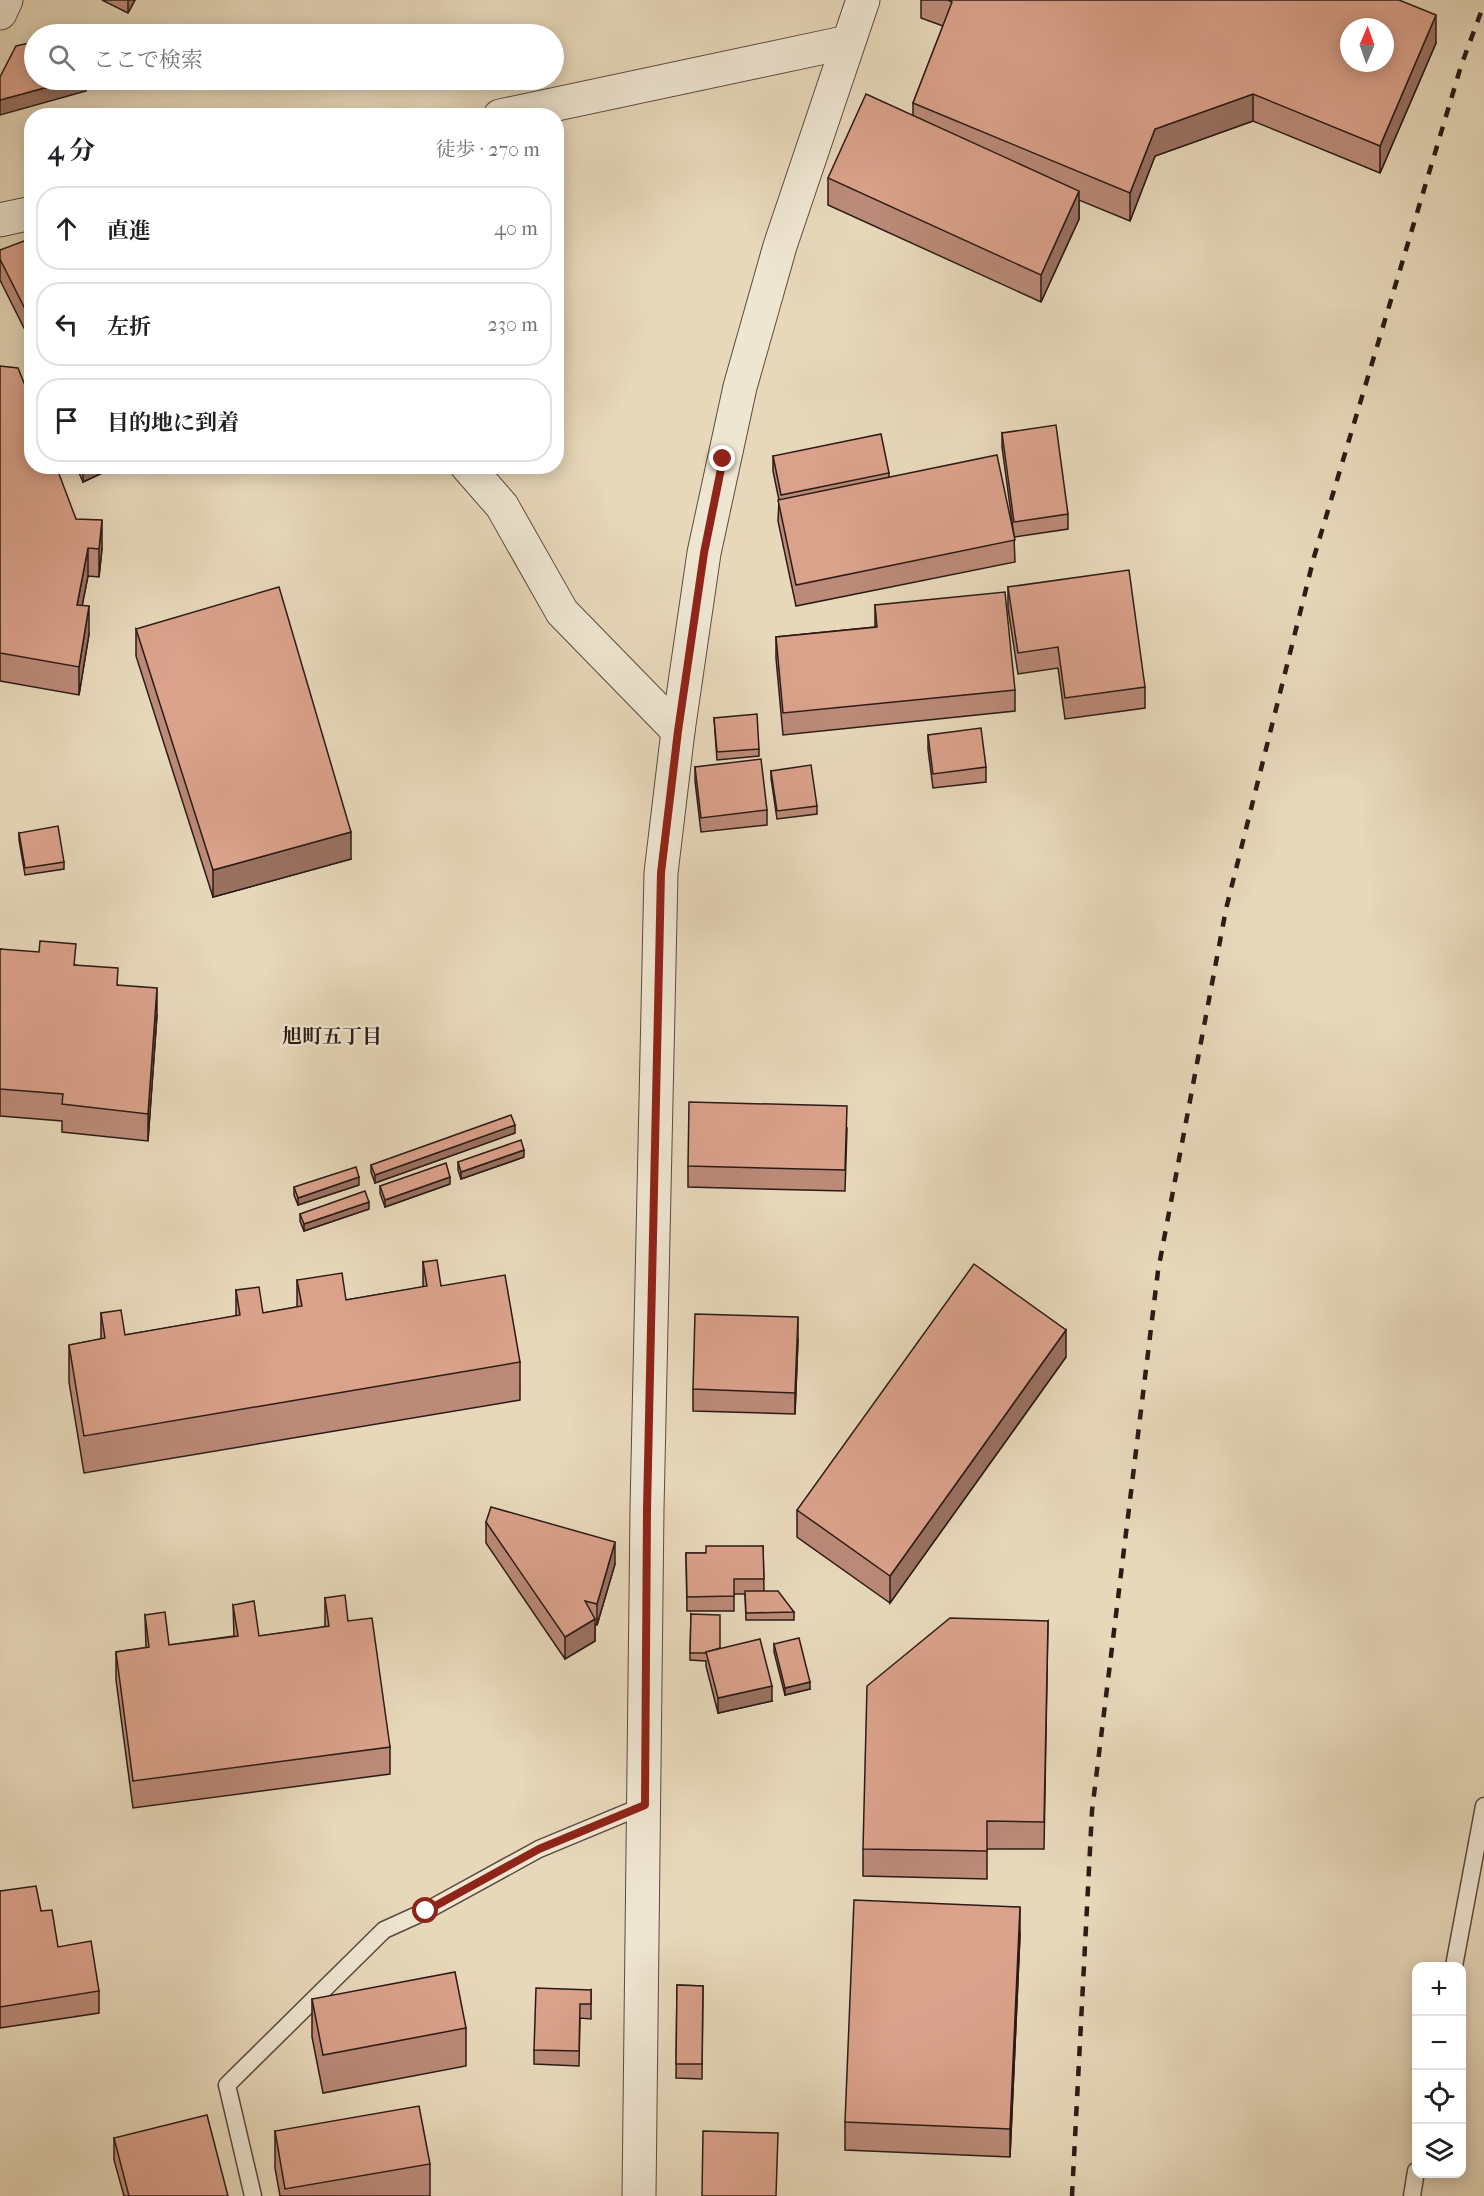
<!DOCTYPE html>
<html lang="ja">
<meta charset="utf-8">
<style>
:root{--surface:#fff;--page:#f2f2f2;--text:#202124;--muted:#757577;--line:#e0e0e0}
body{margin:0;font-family:"IM FELL French Canon","Noto Serif JP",serif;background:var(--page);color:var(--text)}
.controls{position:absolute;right:18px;bottom:18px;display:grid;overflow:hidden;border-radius:12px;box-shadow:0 3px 15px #0003}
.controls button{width:54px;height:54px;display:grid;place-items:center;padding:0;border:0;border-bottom:2px solid var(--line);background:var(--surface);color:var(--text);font:30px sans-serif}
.compass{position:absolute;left:1340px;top:18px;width:54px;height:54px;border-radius:50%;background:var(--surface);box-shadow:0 3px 15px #0003;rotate:2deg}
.stop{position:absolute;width:18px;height:18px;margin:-14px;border:4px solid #8f2418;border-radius:50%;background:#fff}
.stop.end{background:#8f2418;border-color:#fff;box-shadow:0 2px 6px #0008}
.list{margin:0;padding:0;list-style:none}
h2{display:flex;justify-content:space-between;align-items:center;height:78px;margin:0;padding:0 24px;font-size:26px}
h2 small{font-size:20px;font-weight:400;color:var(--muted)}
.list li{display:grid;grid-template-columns:39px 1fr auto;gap:18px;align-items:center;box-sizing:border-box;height:84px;margin:0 12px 12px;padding:0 12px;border:2px solid var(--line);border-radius:24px}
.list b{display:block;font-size:22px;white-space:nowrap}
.list em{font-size:20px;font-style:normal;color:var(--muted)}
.icon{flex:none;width:33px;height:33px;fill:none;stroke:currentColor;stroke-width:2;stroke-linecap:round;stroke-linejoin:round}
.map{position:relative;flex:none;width:1484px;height:2196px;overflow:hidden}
.search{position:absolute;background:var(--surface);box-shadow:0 3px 15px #0003;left:24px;top:24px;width:540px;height:66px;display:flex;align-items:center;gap:15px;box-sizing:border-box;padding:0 21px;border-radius:33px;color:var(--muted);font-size:22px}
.panel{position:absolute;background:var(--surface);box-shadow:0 3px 15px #0003;left:24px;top:108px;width:540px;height:366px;border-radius:24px}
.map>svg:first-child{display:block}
</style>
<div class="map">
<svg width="1484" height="2196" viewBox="0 0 1484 2196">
<rect width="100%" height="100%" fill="#e7d8ba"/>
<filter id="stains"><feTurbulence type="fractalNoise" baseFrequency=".00333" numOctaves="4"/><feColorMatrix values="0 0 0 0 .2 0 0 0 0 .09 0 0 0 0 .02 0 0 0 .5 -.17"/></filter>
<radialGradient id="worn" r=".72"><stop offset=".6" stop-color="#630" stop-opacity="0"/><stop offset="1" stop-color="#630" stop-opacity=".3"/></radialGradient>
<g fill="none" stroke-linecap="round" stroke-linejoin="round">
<g stroke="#5b4a3e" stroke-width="19">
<g id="service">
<polyline points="1454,1966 1484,1806"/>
<polyline points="253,2196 227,2085 384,1930 426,1911 539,1849 645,1805"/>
<polyline points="1412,2196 1416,2171"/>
</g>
</g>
<g stroke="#5b4a3e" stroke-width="35">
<g id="minor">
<polyline points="500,116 848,42"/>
<polyline points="0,220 32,213"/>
<polyline points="467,466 502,506 562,612 678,731"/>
</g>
</g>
<g stroke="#5b4a3e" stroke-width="35">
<g id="tertiary">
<polyline points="0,13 6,0"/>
<polyline points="639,2196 647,1509 661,873 678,731 704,553 740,387 780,246 863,0"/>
</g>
</g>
<use href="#service" stroke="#efe6d2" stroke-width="16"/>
<use href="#minor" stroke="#efe6d2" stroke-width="33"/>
<use href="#tertiary" stroke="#efe6d2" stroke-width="33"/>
<polyline stroke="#2c1b15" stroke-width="4.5" stroke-dasharray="10 10" stroke-linecap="butt" points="1072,2196 1092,1811 1158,1271 1226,909 1314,557 1461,66 1484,4"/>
</g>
<g fill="#bb8a78" stroke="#2c1b15" stroke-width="1.5">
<polygon points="102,0 135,0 128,13"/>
<polygon points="921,0 1399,0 1436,43 1380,173 1253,121 1155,156 1130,221 1079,200 1079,219 1041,302 828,205 828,178 913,115 913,103 943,26 921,18"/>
<polygon points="32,243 32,344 0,280 0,250"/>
<polygon points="0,366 76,519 102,548 99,577 88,576 82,605 89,634 79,695 0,681"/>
<polygon points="1002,433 1068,514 1068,529 1014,537 1015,562 796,606 778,521 779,500 773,471 773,456 889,473 889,477 1014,536 1002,447"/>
<polygon points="76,466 117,466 83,482"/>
<polygon points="1008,587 1145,687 1145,708 1065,719 1058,668 1018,674 1008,608"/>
<polygon points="875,605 1015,690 1015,711 783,735 776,658 776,637 875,627"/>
<polygon points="136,629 351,859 213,897 136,656"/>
<polygon points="714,718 759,749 759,756 717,760"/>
<polygon points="928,735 986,767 986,782 933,788 928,749"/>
<polygon points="695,767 767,810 767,825 701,832 695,781"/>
<polygon points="771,771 817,806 817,814 777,819 771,778"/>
<polygon points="19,833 64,862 64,869 25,875 19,840"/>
<polygon points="0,949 76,965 118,985 157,1015 148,1141 62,1132 62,1121 0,1116"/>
<polygon points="847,1128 845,1191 688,1187 688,1166"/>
<polygon points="515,1133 375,1183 371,1172 371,1165"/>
<polygon points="524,1157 461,1179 458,1170 458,1162"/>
<polygon points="450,1184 385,1207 380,1193 380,1186"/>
<polygon points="359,1185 298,1205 294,1195 294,1187"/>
<polygon points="369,1209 304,1231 300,1221 300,1214"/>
<polygon points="423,1262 441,1286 520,1362 520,1400 84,1473 69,1382 69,1345 101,1339 101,1313 125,1335 236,1316 236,1290 263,1313 297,1307 297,1280 346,1300 423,1287"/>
<polygon points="798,1339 795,1414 693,1411 693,1389"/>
<polygon points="1066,1357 890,1603 797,1537 797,1510"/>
<polygon points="486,1522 615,1564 597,1625 595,1625 595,1641 565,1659 486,1543"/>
<polygon points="763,1546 764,1591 794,1612 794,1620 746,1620 745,1594 734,1594 734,1611 687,1611 686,1553 706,1553"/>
<polygon points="325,1598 348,1621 390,1747 390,1774 133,1808 116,1680 116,1652 146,1648 145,1615 169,1645 234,1636 233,1605 259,1636 325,1627"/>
<polygon points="691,1614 720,1648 772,1701 718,1713 706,1666 706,1661 690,1660"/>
<polygon points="1048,1621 1044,1849 987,1849 987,1879 863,1876 863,1849"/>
<polygon points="774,1644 810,1689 785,1695 774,1652"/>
<polygon points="0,1891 41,1911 58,1947 99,1991 99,2013 0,2028"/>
<polygon points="1020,1935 1010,2157 845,2150 845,2122"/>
<polygon points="677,1985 703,1986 702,2079 676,2078"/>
<polygon points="591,1990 591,2019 580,2018 579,2066 534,2064 534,2050"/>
<polygon points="312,1999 466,2028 466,2066 323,2093 312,2037"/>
<polygon points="275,2131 430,2164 430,2196 280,2196 275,2168"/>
<polygon points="114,2138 228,2196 124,2196 114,2160"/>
</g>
<g fill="#997161" stroke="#2c1b15" stroke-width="1.5">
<polygon points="128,0 135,0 128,13"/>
<polygon points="1436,15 1436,43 1380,173 1380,146"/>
<polygon points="74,80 86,80 86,91 0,115 0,100"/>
<polygon points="1253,94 1253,121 1155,156 1130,221 1130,193 1155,129"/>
<polygon points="1079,191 1079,219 1041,302 1041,275"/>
<polygon points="83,466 117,466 83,482"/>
<polygon points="102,520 102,548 99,577 99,549"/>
<polygon points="88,548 88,576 77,632 77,605"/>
<polygon points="89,606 89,634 79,695 79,667"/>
<polygon points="351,832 351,859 213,897 213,870"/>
<polygon points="157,988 157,1015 148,1141 148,1114"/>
<polygon points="515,1125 515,1133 375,1183 375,1175"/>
<polygon points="524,1150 524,1157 461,1179 461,1172"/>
<polygon points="359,1177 359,1185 298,1205 298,1198"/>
<polygon points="450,1177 450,1184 385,1207 385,1200"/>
<polygon points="369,1202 369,1209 304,1231 304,1224"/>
<polygon points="798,1317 798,1339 795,1414 795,1393"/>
<polygon points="1066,1330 1066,1357 890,1603 890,1576"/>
<polygon points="615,1542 615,1564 597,1625 597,1604"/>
<polygon points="595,1619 595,1641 565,1659 565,1637"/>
<polygon points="810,1682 810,1689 785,1695 785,1688"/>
<polygon points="772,1686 772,1701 718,1713 718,1698"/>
<polygon points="1020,1907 1020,1935 1010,2157 1010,2129"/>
</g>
<g fill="#daa18b" stroke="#2c1b15" stroke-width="1.5" fill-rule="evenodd">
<path d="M948,0H1399L1436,15L1380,146L1253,94L1155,129L1130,193L913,103L952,2ZM1349,27H1385V63H1349Z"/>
<polygon points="73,31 73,34 61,34"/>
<polygon points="34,42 34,80 74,80 0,100 0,77 16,46"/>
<polygon points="866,94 1079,191 1041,275 828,178"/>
<polygon points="24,241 32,243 32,323 0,259 0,250"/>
<polygon points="0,366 18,368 32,403 32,466 56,466 76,519 102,520 99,549 88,548 77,605 89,606 79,667 0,653"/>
<polygon points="1056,425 1068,514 1014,522 1002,433"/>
<polygon points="881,434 889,473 781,495 773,456"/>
<polygon points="997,455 1015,540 796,585 778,500"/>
<polygon points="1129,570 1145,687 1065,698 1058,647 1018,653 1008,587"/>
<polygon points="279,587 351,832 213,870 136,629"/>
<polygon points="1005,592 1015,690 783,713 776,637 877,627 875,605"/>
<polygon points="757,714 759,749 717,752 714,718"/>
<polygon points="981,728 986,767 933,774 928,735"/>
<polygon points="761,759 767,810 701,818 695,767"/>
<polygon points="811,765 817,806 777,811 771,771"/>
<polygon points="58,826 64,862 25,868 19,833"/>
<polygon points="40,941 76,944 74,965 118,968 117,985 157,988 148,1114 62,1104 63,1094 0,1089 0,949 39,952"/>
<polygon points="689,1102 847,1106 845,1170 688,1166"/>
<polygon points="511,1115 515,1125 375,1175 371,1165"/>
<polygon points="521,1140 524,1150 461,1172 458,1162"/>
<polygon points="446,1163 450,1177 385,1200 380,1186"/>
<polygon points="356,1167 359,1177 298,1198 294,1187"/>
<polygon points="365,1191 369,1202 304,1224 300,1214"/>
<polygon points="437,1260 441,1286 505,1275 520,1362 84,1436 69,1345 105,1338 101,1313 121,1310 125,1335 240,1315 236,1290 259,1287 263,1313 302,1306 297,1280 342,1273 346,1300 427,1286 423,1262"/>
<polygon points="974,1264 1066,1330 890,1576 797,1510"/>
<polygon points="695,1314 798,1317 795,1393 693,1389"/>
<polygon points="491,1507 615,1542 597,1604 585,1601 595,1619 565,1637 486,1522"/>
<polygon points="706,1546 763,1546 764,1579 734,1579 734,1596 687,1597 686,1553 706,1553"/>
<polygon points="745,1591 778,1591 794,1612 746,1613"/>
<polygon points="345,1595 348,1621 372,1618 390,1747 133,1781 116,1652 149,1647 145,1615 165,1612 169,1645 238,1636 233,1605 254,1601 259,1636 329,1626 325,1598"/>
<polygon points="691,1614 720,1615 720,1648 706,1652 707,1653 690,1653"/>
<polygon points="950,1618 1048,1621 1044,1822 987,1821 987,1851 863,1849 867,1686"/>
<polygon points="799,1638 810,1682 785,1688 774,1644"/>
<polygon points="760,1639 772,1686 718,1698 706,1652"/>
<polygon points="36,1886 41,1911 52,1910 58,1947 91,1941 99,1991 0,2007 0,1891"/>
<polygon points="854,1900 1020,1907 1010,2129 845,2122"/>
<polygon points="455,1972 466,2028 323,2055 312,1999"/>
<polygon points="677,1985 703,1986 702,2064 676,2064"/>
<polygon points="536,1988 591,1990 591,2004 580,2004 579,2051 534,2050"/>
<polygon points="419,2106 430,2164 285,2189 275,2131"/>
<polygon points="207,2115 228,2196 129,2196 114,2138"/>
<polygon points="703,2131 778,2133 776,2196 702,2196"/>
</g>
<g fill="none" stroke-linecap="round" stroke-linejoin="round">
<polyline stroke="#8f2418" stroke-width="8" points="426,1911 539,1849 645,1805 647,1509 661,873 678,731 704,553 723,459"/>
</g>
<g text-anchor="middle" stroke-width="4.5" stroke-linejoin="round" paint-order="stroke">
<g font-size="20" font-weight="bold" fill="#2c1b15" stroke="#efe6d2">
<text x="332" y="1043">旭町五丁目</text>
</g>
</g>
<rect width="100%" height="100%" filter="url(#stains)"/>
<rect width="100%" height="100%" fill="url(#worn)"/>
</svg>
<div class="controls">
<button>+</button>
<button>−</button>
<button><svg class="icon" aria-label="locate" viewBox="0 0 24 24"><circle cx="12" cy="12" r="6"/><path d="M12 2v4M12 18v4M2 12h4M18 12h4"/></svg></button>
<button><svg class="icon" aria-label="layers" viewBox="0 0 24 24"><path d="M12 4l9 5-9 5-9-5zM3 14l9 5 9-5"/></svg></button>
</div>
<svg class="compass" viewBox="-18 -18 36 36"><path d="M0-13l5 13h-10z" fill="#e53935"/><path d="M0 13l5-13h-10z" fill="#757577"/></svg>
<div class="stop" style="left:426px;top:1911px"></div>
<div class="stop end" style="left:723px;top:459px"></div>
<div class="search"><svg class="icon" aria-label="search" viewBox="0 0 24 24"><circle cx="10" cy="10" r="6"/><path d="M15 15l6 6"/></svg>ここで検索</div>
<section class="panel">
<h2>4 分<small>徒歩 · 270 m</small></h2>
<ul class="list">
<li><svg class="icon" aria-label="ahead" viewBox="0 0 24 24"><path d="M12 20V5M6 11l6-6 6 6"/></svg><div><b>直進</b></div><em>40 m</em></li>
<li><svg class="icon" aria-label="left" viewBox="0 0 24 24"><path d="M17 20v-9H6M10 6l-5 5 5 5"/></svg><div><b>左折</b></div><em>230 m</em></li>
<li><svg class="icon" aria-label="arrive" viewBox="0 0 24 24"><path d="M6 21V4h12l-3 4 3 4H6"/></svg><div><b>目的地に到着</b></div></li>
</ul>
</section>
</div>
